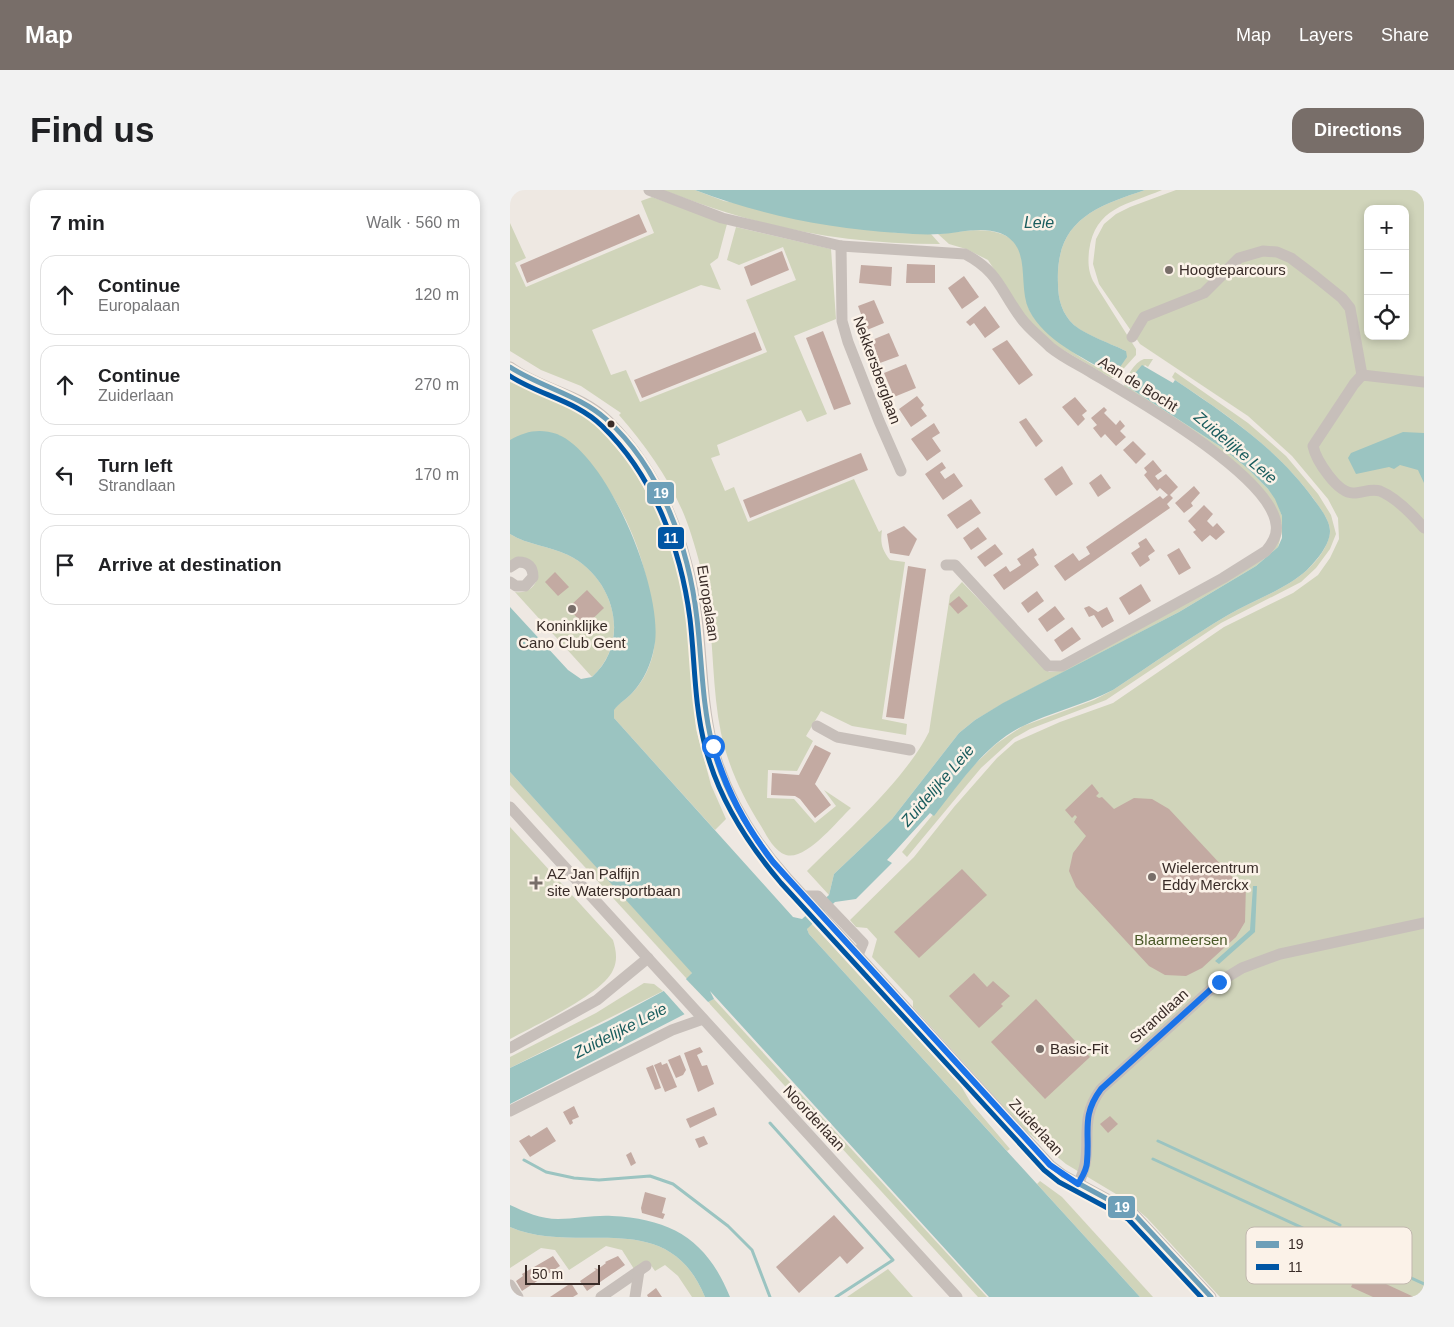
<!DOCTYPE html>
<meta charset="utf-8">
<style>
:root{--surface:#fff;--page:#f2f2f2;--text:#202124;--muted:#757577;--line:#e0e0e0;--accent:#786e69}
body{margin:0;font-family:Arial,sans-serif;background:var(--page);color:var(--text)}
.controls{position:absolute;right:15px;top:15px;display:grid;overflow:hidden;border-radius:10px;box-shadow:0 2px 8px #0003}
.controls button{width:45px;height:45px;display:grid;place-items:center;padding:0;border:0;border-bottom:1px solid var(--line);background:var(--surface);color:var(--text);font:25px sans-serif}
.scale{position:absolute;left:15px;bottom:12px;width:75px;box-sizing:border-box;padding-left:5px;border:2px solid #392c28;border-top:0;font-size:14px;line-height:18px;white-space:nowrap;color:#392c28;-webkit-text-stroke:4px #fbf2e8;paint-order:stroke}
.stop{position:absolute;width:15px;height:15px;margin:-11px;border:4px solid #1a73e8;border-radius:50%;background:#fff}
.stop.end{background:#1a73e8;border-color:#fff;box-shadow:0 1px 5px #0008}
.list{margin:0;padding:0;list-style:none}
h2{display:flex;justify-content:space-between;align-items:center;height:65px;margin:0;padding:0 20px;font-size:21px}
h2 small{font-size:16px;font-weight:400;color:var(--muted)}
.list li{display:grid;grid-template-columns:32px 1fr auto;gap:15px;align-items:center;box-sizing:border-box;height:80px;margin:0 10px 10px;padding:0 10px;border:1px solid var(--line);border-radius:15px}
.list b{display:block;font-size:19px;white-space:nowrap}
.list p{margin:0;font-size:16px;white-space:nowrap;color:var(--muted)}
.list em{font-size:16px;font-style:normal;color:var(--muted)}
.icon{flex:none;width:28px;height:28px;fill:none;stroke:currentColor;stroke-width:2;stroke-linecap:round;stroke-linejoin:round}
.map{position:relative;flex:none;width:914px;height:1107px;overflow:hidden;border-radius:15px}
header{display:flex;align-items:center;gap:30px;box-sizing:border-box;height:70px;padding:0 25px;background:var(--accent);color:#fff}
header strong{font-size:24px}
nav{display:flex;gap:28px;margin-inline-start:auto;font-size:18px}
.intro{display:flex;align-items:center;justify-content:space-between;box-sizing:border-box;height:120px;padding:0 30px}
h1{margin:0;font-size:35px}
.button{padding:12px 22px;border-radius:15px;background:var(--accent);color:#fff;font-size:18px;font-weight:700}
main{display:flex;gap:30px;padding:0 30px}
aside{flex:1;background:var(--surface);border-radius:15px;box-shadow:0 2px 8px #0003}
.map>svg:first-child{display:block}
</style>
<header>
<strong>Map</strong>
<nav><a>Map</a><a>Layers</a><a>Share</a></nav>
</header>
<div class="intro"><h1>Find us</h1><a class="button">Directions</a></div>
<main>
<aside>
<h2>7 min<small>Walk · 560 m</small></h2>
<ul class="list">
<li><svg class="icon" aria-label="ahead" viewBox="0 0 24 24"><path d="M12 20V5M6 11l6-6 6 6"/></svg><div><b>Continue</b><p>Europalaan</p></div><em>120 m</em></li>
<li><svg class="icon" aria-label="ahead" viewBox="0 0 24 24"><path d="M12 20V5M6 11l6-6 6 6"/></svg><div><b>Continue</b><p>Zuiderlaan</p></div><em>270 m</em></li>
<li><svg class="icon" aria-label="left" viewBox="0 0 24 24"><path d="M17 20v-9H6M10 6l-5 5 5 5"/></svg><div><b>Turn left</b><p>Strandlaan</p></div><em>170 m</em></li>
<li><svg class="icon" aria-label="arrive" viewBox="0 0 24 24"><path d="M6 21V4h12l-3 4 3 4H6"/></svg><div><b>Arrive at destination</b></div></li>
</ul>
</aside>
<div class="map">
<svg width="914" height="1107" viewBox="0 0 914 1107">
<rect width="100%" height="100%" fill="#eee8e2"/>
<g fill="#d0d4ba" fill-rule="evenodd">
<path d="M153,0H185L214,11L387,43L421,44L430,54C328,54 248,37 153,0Z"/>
<path d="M635,0H652C617,15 585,17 579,61C578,72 578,80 583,91L626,159V165L606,187L601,188L543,154L515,127L478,70L456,59L439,54L428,44C451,42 487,33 505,53C516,65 514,100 518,116C524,139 581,177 603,184L608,180L616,161C602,154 575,145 564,135C552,124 548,109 548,94C545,31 584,17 635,0Z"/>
<path d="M666,0H914V1107H710L637,1028L616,1010L556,974L515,940L403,817V811L362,767L367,749L357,738L346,737L340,730L404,667L444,617L487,568L505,552L550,532L603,513L714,437L783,403L808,385L820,368L829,349L828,328L818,309L782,266L738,226L630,154L589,94L583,74L586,49L594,34L606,24L620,17ZM858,19H895V146H858Z"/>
<path d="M142,7L217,34L208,68L200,74L211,100L191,95L82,140L101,185L116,180L130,212L257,162L236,110L286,90L273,57L229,75L217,70L226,37L321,59L326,129L284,146L317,224L297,232L291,220L207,255L210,265L201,268L215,301L224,297L238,332L344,289L369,342L372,340C370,353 372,360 380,370L395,372L372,529L397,534L396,545L342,536L311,521L296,546L303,551L287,581L258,580L257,608L284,609L305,633L326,616L314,600L341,618C327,631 296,671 276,665C264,661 257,646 251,636C233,608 218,576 211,543C202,499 204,454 197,411C194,388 188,366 181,344C167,299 140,261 109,225L111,223L71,196L31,180L0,161V33L16,68L5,73L16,97L144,43L131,11Z"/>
<path d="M634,169H643L638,177L635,175L615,195L711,257L737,278L758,299L766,309L772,326L773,338L768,357L746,376L669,422L494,513L465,530L449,543L382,629L324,684L319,705L297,681C335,643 395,590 419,542L440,405L452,392L539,482L549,481L763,356L761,311L614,196C617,185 624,173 634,169Z"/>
<path d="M665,182L738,233L776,266L808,304L821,325L826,344L820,359L806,378L791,392L711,433L596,510L520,539L504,548L471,578L397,667L392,662L463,576L486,554L513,536L584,510L603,500C641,475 679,448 718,425C743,410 775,400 797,380C807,371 819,356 820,341C820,330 809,317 803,308C766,258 716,224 665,190L662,187Z"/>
<path d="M0,192L57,215L83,231L120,274L150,326L171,394L177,432L186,539L201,595L216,629L205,640L104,528L103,520C109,513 117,509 123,502C134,491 142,473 144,458C146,449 143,437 142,427C137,358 104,289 49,245L0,320Z"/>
<path d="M0,344C18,355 39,356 58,365C104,387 122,451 82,487L5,402C17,404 26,397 28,385L0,371Z"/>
<polygon points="0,582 182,782 181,786 177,789 0,595"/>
<path d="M0,637L103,750C106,760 108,770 103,780C94,803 24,836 0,849Z"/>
<polygon points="301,733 451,896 461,913 500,959 497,961 299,744 297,739"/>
<polygon points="134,793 144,794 153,801 0,878 0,867 86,823"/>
<polygon points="204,809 477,1107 468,1107 198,812"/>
<polygon points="530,991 552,1007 643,1107 630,1107 527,994"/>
<path d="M0,1037C69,1067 157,1014 195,1107H182L168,1086L155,1075L145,1081L138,1071L124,1079L112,1060L96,1056L59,1080L45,1060L31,1058L0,1078Z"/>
<polygon points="378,1079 403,1107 337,1107"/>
</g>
<g fill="#9bc4c1">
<path d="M185,0H635C584,17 545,31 548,94C548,109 552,124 564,135C576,145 602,154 616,161L617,167L608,180L601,184C572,167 535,151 519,120C507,94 523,56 490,43C471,36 449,43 430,44C416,45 402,44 388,43C319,39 250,25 185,0Z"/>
<path d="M632,175L663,193L665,190C717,225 768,259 805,311C811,319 820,331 820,341C820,355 806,371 797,380C775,400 743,410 718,425C679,448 641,475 603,500C574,515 541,522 511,537C474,556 450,593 424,626L420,623L377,670L382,673L346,709L325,712L297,739L299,744L630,1107H479L200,801L204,809L0,914V878L98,831L176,789L182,783L0,582V417L58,480L71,489L82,487C122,451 104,387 58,365C39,356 18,355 0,344V250C15,241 30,238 47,244C99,265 156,406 144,458C141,474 134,490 123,502C117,509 109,513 104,520V528L283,727L292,729L319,705L324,684L382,629L449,543L465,530L493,513L669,422L746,376L768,357L772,348V326L765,309L758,299L737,278L711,257L615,195Z"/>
<polygon points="893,242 914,243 914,293 908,280 890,275 884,279 879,277 846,284 838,268 841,263"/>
<polygon points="743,696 747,696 745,742 709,774 705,771 740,740"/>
<path d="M0,1015C15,1022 31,1029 48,1029C66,1029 84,1025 102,1026C162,1029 197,1050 220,1107H195C157,1014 69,1067 0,1037Z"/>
</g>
<polygon fill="#eee8e2" points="174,787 200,814 177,827 152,799"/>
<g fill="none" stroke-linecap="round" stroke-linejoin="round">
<g stroke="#9bc4c1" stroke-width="3">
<polyline points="260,933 383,1070 326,1107"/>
<polyline points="648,951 830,1035"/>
<polyline points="643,969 914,1094"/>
<polyline points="14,970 36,982 64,988 89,990 140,986 163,994 218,1036 242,1060 260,1107"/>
</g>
</g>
<g fill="#c3aaa2">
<polygon points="129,24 137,42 17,93 10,75"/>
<polygon points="272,61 279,80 241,96 234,77"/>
<polygon points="397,74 425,75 425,93 396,93"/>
<polygon points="351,75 382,77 381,96 349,93"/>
<polygon points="454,86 469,107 452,119 438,98"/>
<polygon points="364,110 374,133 357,140 348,116"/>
<polygon points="475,116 490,137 475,148 464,133 460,136 456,132"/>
<polygon points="313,141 341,214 324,220 296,148"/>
<polygon points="245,142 252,160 132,208 124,190"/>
<polygon points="379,143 389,166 370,173 362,150"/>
<polygon points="497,150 523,185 509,195 482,159"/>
<polygon points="396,174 406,198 384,207 374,183"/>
<polygon points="407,206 414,215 411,218 417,226 401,237 389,219"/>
<polygon points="565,207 577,221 572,225 575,229 568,236 552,217"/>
<polygon points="594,217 597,220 594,223 606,235 610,230 615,236 610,241 616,247 606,256 595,244 591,248 583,238 587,235 581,228"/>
<polygon points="516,228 533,251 526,257 509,232"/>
<polygon points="424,233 430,243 422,248 431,261 417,271 401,249"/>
<polygon points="623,251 636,264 626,274 613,260"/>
<polygon points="351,263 358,280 240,328 233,310"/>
<polygon points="643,270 652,281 645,286 648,290 656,284 668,297 660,305 663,308 657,314 660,318 555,391 544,376 563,363 569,371 580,364 576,357 650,306 653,309 658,305 650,298 647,301 634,285 637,282 634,278"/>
<polygon points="432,272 436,278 430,282 435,289 444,283 453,296 433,310 415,284"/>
<polygon points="552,276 563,294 546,306 534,289"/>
<polygon points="591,284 601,298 588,307 579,293"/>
<polygon points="684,296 690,303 681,313 683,316 674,323 665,313"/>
<polygon points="461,309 471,323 447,339 437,325"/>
<polygon points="694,315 703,324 697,331 703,337 707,333 715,342 706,350 700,345 692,352 683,342 686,340 678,331"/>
<polygon points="394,336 407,349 399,366 380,363 377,344"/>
<polygon points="468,337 477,349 461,360 453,348"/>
<polygon points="636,348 645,361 638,366 640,370 630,377 621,363 630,357 628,353"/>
<polygon points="485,354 493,364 475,377 467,367"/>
<polygon points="523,358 527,365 524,367 529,375 494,400 483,385 496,376 500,382 511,375 507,369"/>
<polygon points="669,358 681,378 669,385 657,365"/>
<polygon points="398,376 416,379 394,529 376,527"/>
<polygon points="45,382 59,397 48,406 35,392"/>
<polygon points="631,394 641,411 619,425 609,408"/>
<polygon points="77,400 94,418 75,436 58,418"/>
<polygon points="527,401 534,411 518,423 511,413"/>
<polygon points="449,406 458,416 448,424 439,414"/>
<polygon points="545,416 555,429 537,442 528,429"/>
<polygon points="579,416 588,422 597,417 604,431 592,438 584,425 579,427 574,418"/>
<polygon points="562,437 571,449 552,462 544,450"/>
<polygon points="305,555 321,563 305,594 321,615 305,628 290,609 285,606 261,605 262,583 289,585"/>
<polygon points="582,594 589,603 586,606 589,608 592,607 604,619 624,608 642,609 659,619 728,693 736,694 735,732 726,747 692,778 676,786 655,785 639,776 566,697 559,681 563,663 576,646 564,632 567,627 565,625 562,628 555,620"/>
<polygon points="452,679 477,705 409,768 384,742"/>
<polygon points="464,783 477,797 483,791 500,806 491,814 493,816 469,838 439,806"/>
<polygon points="526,809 580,867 535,909 481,852"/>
<polygon points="190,857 193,862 187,865 192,876 197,875 204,894 188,902 174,863"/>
<polygon points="170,865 176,880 173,885 166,888 158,870"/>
<polygon points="151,872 152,875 157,873 167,897 155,902 144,875"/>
<polygon points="143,875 151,898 145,900 136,878"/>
<polygon points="64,916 69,927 62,930 63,933 60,935 53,922"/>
<polygon points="204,917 207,925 180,938 176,929"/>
<polygon points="600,926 608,934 598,943 590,934"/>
<polygon points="37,937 46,951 20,967 9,951 19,945 21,947"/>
<polygon points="194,946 198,954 189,958 185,949"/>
<polygon points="121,962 126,973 121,976 116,965"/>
<polygon points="135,1002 156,1008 152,1023 155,1024 153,1029 132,1023 131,1018"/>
<polygon points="324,1025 354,1058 337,1074 330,1066 289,1103 266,1077"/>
<polygon points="43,1066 50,1076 12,1101 6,1091 13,1086 12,1084"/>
<polygon points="108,1066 115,1075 77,1101 70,1091 86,1080 84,1078 88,1079 96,1073 95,1072"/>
<polygon points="848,1081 904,1107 863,1107 841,1097"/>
<polygon points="61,1093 68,1104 63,1107 40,1107"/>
<polygon points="146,1098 152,1107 138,1107 137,1105"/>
</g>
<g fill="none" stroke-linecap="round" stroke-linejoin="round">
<g stroke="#c7bfba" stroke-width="11">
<path d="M139,0L212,28L331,56L455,64C489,82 490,100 511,128C518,138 531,148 540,157C552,167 569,175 582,183C624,208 760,285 766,334C768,344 762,354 756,361L713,388L552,476H538L445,375H436"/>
<polyline points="331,56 332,131 338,152 369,231 391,281"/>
<polyline points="622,147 634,127 694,103 729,68 753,61 767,62 781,68 806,87 832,108 840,118 852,185"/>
<path d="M0,177C31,200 70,203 98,231C150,282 178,355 187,427C192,469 192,512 202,554C215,605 242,649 277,688L540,975L553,985L623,1023L701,1107"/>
<path d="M914,192L852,185L844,194L803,256C806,270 827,303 843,303C852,303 861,298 870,301C887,308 902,324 914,338"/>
<path d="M0,377L8,372C18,372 23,377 23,387L15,396H6L0,392"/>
<polyline points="307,536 327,547 400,560"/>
<polyline points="0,617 447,1107"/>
<polyline points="294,706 308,706 353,753 348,765"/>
<polyline points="0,858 87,810 138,768"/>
<polyline points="0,921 162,840 193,829"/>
<path d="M568,994C587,958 565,934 591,899L709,792L732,778L770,764L914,733"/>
<polyline points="0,1095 8,1107"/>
<polyline points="91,1107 136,1076"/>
<polyline points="125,1107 129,1081"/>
</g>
<g stroke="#fbf2e8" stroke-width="9">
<path id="bus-1" d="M0,177C31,197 69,205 96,229C151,278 179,358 187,429C192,471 192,513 202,553C214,605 243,649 277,688L540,975L553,985L623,1023L701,1107"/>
</g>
<g stroke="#fbf2e8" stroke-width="9">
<path id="bus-2" d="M0,186C29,205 67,211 92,236C144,286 171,359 180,429C185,471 184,514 195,556C208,608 237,653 271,693L534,980L549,992L618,1029L691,1107"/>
</g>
<use href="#bus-1" stroke="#6d9fb8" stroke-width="5"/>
<use href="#bus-2" stroke="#0056a4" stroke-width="5"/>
</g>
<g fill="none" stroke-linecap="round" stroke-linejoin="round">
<path stroke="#1a73e8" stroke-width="6" d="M203,556C217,601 234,634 263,672L540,975L568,994C572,987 577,980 577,972C580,941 571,926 591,899L709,792"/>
</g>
<g fill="#786e69" stroke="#fbf2e8" stroke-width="2">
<circle cx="659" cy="80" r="5"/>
<circle cx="62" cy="419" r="5"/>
<circle cx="642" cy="687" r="5"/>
<path d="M23.5 685.5h5v5h5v5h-5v5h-5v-5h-5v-5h5z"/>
<circle cx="530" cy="859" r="5"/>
</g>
<circle fill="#392c28" stroke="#fbf2e8" stroke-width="2" cx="101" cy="234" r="4.5"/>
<g text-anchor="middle" stroke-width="5" stroke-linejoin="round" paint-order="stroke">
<g font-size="15" fill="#392c28" stroke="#fbf2e8" text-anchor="start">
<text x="669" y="85">Hoogteparcours</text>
<text x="62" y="441" text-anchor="middle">Koninklijke<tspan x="62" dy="17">Cano Club Gent</tspan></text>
<text x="652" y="683">Wielercentrum<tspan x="652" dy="17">Eddy Merckx</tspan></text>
<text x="37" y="689">AZ Jan Palfijn<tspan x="37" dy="17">site Watersportbaan</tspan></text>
<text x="540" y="864">Basic-Fit</text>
</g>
<g font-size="15" fill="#392c28" stroke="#fbf2e8">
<text transform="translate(367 180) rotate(70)" y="5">Nekkersberglaan</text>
<text transform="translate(628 194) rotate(32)" y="5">Aan de Bocht</text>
<text transform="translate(198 413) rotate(81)" y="5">Europalaan</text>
<text transform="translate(649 826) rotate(-42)" y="5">Strandlaan</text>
<text transform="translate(304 928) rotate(47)" y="5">Noorderlaan</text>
<text transform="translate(526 937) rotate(47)" y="5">Zuiderlaan</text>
</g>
<g font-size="15" fill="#4a5929" stroke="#fbf2e8">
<text x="671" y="755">Blaarmeersen</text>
</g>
<g font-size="16" font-style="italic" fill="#1a5d5e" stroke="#fbf2e8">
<text x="529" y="38">Leie</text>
<text transform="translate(726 257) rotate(40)" y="6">Zuidelijke Leie</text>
<text transform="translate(427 595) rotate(-49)" y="6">Zuidelijke Leie</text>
<text transform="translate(110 840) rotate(-27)" y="6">Zuidelijke Leie</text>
</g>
</g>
<rect x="736" y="1037" width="166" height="57" rx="8" fill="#fbf2e8" stroke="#c1b7ae" stroke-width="1"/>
<rect x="746" y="1051" width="23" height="7" fill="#6d9fb8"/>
<rect x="746" y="1074" width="23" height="6" fill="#0056a4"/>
<g font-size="14" fill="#392c28">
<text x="778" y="1059">19</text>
<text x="778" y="1082">11</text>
</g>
<g stroke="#fbf2e8" stroke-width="2">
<rect x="136" y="291" width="29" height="24" rx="5" fill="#6d9fb8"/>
<rect x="147" y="336" width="28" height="24" rx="5" fill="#0056a4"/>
<rect x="597" y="1005" width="29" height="24" rx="5" fill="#6d9fb8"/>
</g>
<g font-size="14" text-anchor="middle" font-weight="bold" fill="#fff">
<text x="151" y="308">19</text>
<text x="161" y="353">11</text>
<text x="612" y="1022">19</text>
</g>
</svg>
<div class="controls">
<button>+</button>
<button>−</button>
<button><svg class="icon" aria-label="locate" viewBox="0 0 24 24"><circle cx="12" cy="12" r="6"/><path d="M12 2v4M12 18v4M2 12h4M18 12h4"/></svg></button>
</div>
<div class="scale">50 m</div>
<div class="stop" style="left:203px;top:556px"></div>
<div class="stop end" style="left:709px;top:792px"></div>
</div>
</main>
